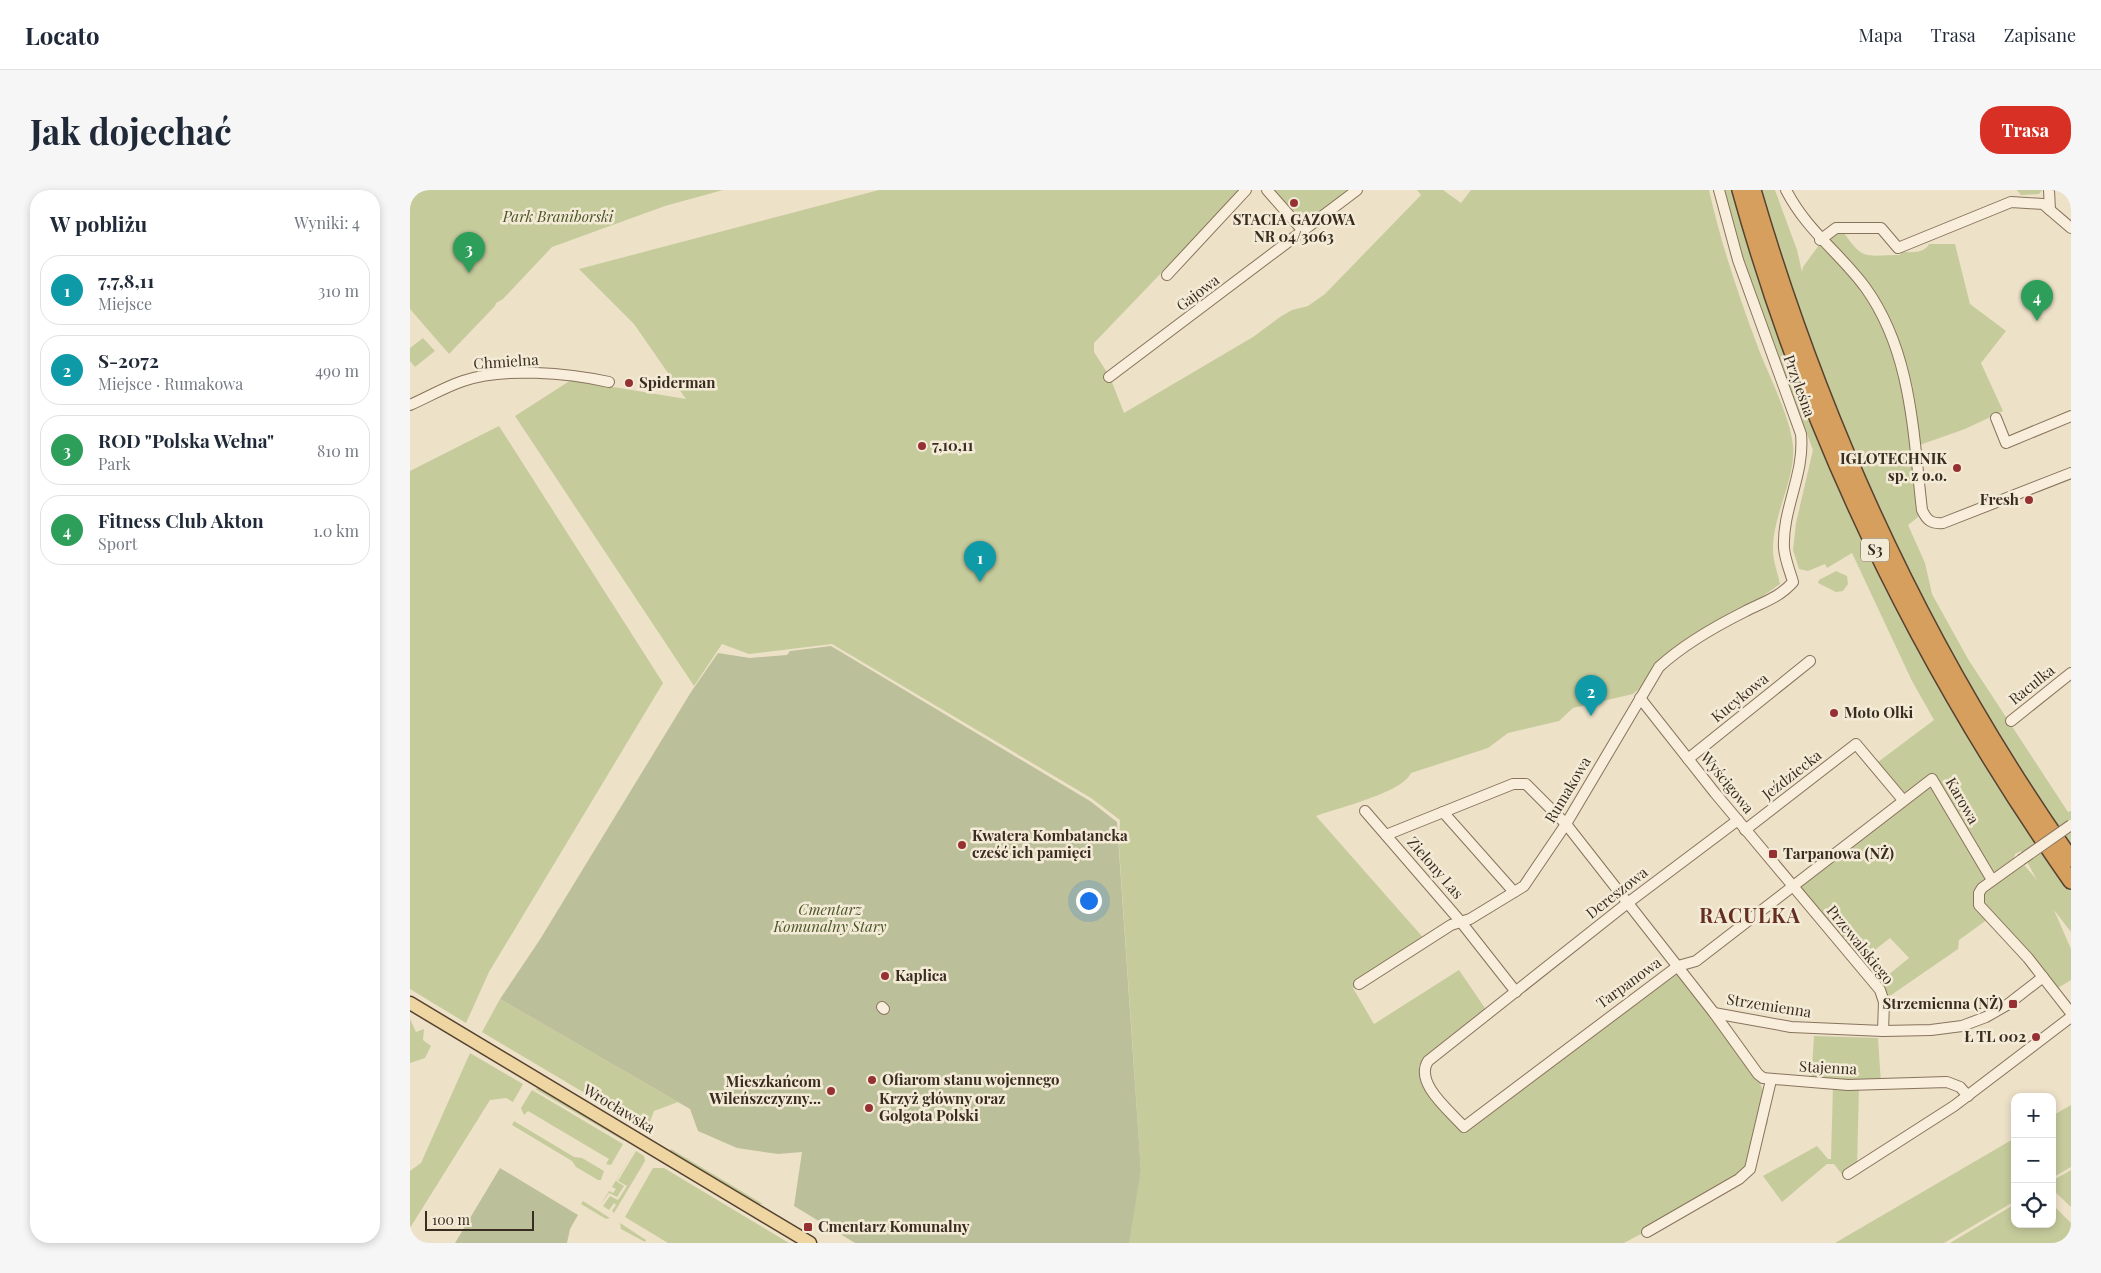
<!DOCTYPE html>
<html lang="pl">
<meta charset="utf-8">
<style>
:root{--surface:#fff;--page:#f6f6f7;--text:#1f2937;--muted:#747a83;--line:#e0e1e3;--accent:#d93025}
body{margin:0;font-family:"Playfair Display",serif;background:var(--page);color:var(--text)}
.controls{position:absolute;right:15px;bottom:15px;display:grid;overflow:hidden;border-radius:10px;box-shadow:0 2px 8px #0003}
.controls button{width:45px;height:45px;display:grid;place-items:center;padding:0;border:0;border-bottom:1px solid var(--line);background:var(--surface);color:var(--text);font:25px sans-serif}
.scale{position:absolute;left:15px;bottom:12px;width:109px;box-sizing:border-box;padding-left:5px;border:2px solid #392c20;border-top:0;font-size:14px;line-height:18px;white-space:nowrap;color:#392c20;-webkit-text-stroke:4px #f4ebd7;paint-order:stroke}
.you{position:absolute;left:678px;top:710px;width:18px;height:18px;margin:-12px;border:4px solid #fff;border-radius:50%;background:#1a73e8;box-shadow:0 0 0 8px #1a73e833}
.badge{display:grid;place-items:center;width:32px;height:32px;border-radius:50%;background:var(--accent);color:#fff;font-size:16px;font-weight:700}
.pin{position:absolute;translate:-50% -41px;filter:drop-shadow(0 1px 2px #0008)}
.pin::after{content:'';position:absolute;top:26px;width:18px;height:15px;background:inherit;clip-path:polygon(0 0,100% 0,50% 100%)}
.list{margin:0;padding:0;list-style:none}
h2{display:flex;justify-content:space-between;align-items:center;height:65px;margin:0;padding:0 20px;font-size:21px}
h2 small{font-size:16px;font-weight:400;color:var(--muted)}
.list li{display:grid;grid-template-columns:32px 1fr auto;gap:15px;align-items:center;box-sizing:border-box;height:70px;margin:0 10px 10px;padding:0 10px;border:1px solid var(--line);border-radius:20px}
.list b{display:block;font-size:19px;white-space:nowrap}
.list p{margin:0;font-size:16px;white-space:nowrap;color:var(--muted)}
.list em{font-size:16px;font-style:normal;color:var(--muted)}
.icon{flex:none;width:28px;height:28px;fill:none;stroke:currentColor;stroke-width:2;stroke-linecap:round;stroke-linejoin:round}
.map{position:relative;flex:none;width:1661px;height:1053px;overflow:hidden;border-radius:20px}
header{display:flex;align-items:center;gap:30px;box-sizing:border-box;height:70px;padding:0 25px;background:var(--surface);border-bottom:1px solid var(--line)}
header strong{font-size:24px}
nav{display:flex;gap:28px;margin-inline-start:auto;font-size:18px}
.intro{display:flex;align-items:center;justify-content:space-between;box-sizing:border-box;height:120px;padding:0 30px}
h1{margin:0;font-size:35px}
.button{padding:12px 22px;border-radius:20px;background:var(--accent);color:#fff;font-size:18px;font-weight:700}
main{display:flex;gap:30px;padding:0 30px}
aside{flex:1;background:var(--surface);border-radius:20px;box-shadow:0 2px 8px #0003}
.map>svg:first-child{display:block}
</style>
<header>
<strong>Locato</strong>
<nav><a>Mapa</a><a>Trasa</a><a>Zapisane</a></nav>
</header>
<div class="intro"><h1>Jak dojechać</h1><a class="button">Trasa</a></div>
<main>
<aside>
<h2>W pobliżu<small>Wyniki: 4</small></h2>
<ul class="list">
<li><span class="badge" style="background:#0f9aa8">1</span><div><b>7,7,8,11</b><p>Miejsce</p></div><em>310 m</em></li>
<li><span class="badge" style="background:#0f9aa8">2</span><div><b>S-2072</b><p>Miejsce · Rumakowa</p></div><em>490 m</em></li>
<li><span class="badge" style="background:#2e9e5b">3</span><div><b>ROD &quot;Polska Wełna&quot;</b><p>Park</p></div><em>810 m</em></li>
<li><span class="badge" style="background:#2e9e5b">4</span><div><b>Fitness Club Akton</b><p>Sport</p></div><em>1.0 km</em></li>
</ul>
</aside>
<div class="map">
<svg width="1661" height="1053" viewBox="0 0 1661 1053">
<rect width="100%" height="100%" fill="#ede1c8"/>
<g fill="#c6cb9c" fill-rule="evenodd">
<polygon points="0,0 313,0 255,16 142,57 93,109 86,113 85,116 39,164 0,119"/>
<path d="M469,0H831L684,153V162L700,187L714,223L843,147L870,127L882,120L898,116L915,104L1011,5L1007,0H1033L1051,13L1061,0H1299C1311,54 1329,107 1349,160C1359,186 1381,229 1383,256C1386,289 1362,326 1363,361C1363,371 1368,384 1370,394L1353,406L1354,410L1320,425L1223,504L1163,518L1149,531L1098,543L1078,558L1001,583C992,603 927,618 906,626L1017,752L943,798L964,834L1049,780L1079,824L1009,876V883L1054,936L1268,779L1279,801L1292,812L1349,890L1358,915V932L1352,948L1333,989L1214,1053H718L731,981L709,657L710,630L681,608L422,454L339,464L312,454L284,496L105,226L161,190L276,209L224,134L169,79Z"/>
<polygon points="863,0 939,0 896,33"/>
<path d="M1312,0H1365L1387,60L1392,82L1393,77L1412,51L1432,40C1454,72 1454,65 1490,65L1491,62C1500,62 1514,64 1519,54H1545L1560,114L1596,141L1571,173L1593,221L1555,239L1504,257L1513,323L1498,335L1515,373L1522,404L1558,469L1658,622L1661,621V742L1644,720L1661,759V790L1643,801L1578,729L1549,750L1548,759L1474,810L1466,795L1499,768L1480,748L1447,774L1381,698L1493,611L1464,575L1524,530L1502,491L1442,363L1417,378L1415,374L1398,381L1389,379L1383,360L1386,333L1403,260L1342,99ZM1611,661L1627,690L1610,670L1604,668L1605,664Z"/>
<polygon points="1607,0 1632,0 1629,4 1611,5"/>
<polygon points="13,148 25,161 5,177 0,171 0,158"/>
<polygon points="89,236 253,493 79,782 56,833 0,799 0,281"/>
<polygon points="1426,381 1437,386 1438,394 1433,401 1426,402 1408,393 1409,390"/>
<polygon points="90,809 268,912 244,921 237,940 72,842"/>
<polygon points="0,829 6,842 14,839 13,850 21,856 15,868 0,873"/>
<polygon points="1404,846 1468,848 1471,894 1449,896 1447,978 1434,987 1424,974 1417,974 1372,1012 1353,986 1407,956 1418,969 1421,969 1423,895 1401,893"/>
<polygon points="60,863 113,894 103,912 96,908 80,910 0,1038 0,981 11,973"/>
<polygon points="128,898 212,946 214,951 125,899"/>
<polygon points="122,900 213,954 201,975 196,974 199,969 118,921 114,925 111,918"/>
<polygon points="1661,915 1661,977 1642,988 1642,926"/>
<polygon points="104,931 164,967 172,968 194,981 191,990 188,990 166,977 162,971 102,935"/>
<polygon points="1605,948 1605,1011 1534,1053 1425,1053"/>
<polygon points="261,959 353,1014 348,1014 260,961"/>
<polygon points="224,960 206,991 214,996 207,1007 199,1003 191,1014 199,1001 203,1003 206,999 202,997"/>
<polygon points="226,961 234,966 235,971 204,1023 202,1021 206,1015 204,1013 199,1020 193,1016 200,1006 208,1010 217,996 208,991"/>
<polygon points="243,978 254,978 379,1053 258,1053 215,1027"/>
<polygon points="1661,980 1661,1017 1642,999 1642,991"/>
<polygon points="173,1011 200,1028 196,1029 171,1014"/>
<polygon points="1605,1014 1605,1034 1642,1034 1642,1014 1661,1033 1661,1053 1540,1053"/>
<polygon points="210,1033 236,1050 235,1052 211,1039"/>
</g>
<g fill="#bcc09a">
<polygon points="421,456 680,611 707,632 731,981 719,1053 445,1053 384,1016 392,962 368,964 327,958 288,941 280,919 90,809 129,751 281,502 308,463 340,468 377,465 380,461"/>
<polygon points="90,978 168,1025 160,1039 157,1053 45,1053"/>
</g>
<g fill="none" stroke-linecap="round" stroke-linejoin="round">
<g stroke="#88735d" stroke-width="12">
<g id="minor">
<polyline points="857,0 894,42"/>
<path d="M1376,0C1397,41 1429,62 1455,97C1502,162 1503,243 1512,320C1517,331 1522,334 1533,333L1661,283"/>
<polyline points="1639,0 1640,20"/>
<polyline points="1410,50 1426,38 1471,38 1488,58 1601,12 1633,14 1661,38"/>
<polyline points="757,85 836,0"/>
<polyline points="699,187 947,0"/>
<path d="M0,215C18,207 35,197 53,191C94,177 158,183 199,192"/>
<polyline points="1586,228 1596,253 1661,226"/>
<polyline points="1230,508 1305,603 1470,800 1474,812 1473,841"/>
<polyline points="1601,531 1661,483"/>
<polyline points="1278,569 1400,471"/>
<polyline points="955,621 1051,732 1106,802"/>
<polyline points="1033,622 1104,702"/>
<path d="M1328,630L1215,715L1018,871C1004,893 1040,921 1054,937L1268,776L1286,771L1522,589L1582,690"/>
<polyline points="1335,640 1446,554 1493,610"/>
<polyline points="976,645 1103,594 1116,594 1156,634 1304,823 1348,884 1353,888 1438,895 1537,892 1550,897 1558,906"/>
<polyline points="1611,670 1572,698 1569,703 1569,715 1618,768 1661,823"/>
<path d="M949,794L1041,735L1060,729L1114,696L1156,634L1249,477C1273,455 1304,437 1334,422C1353,412 1369,408 1383,392C1380,381 1375,370 1374,358C1372,319 1395,284 1391,244L1328,70L1309,0"/>
<polyline points="472,817 474,819"/>
<polyline points="1304,823 1381,837 1473,841 1521,840 1552,836 1576,827 1597,815 1633,787"/>
<polyline points="1438,984 1544,916 1661,827"/>
<polyline points="1237,1042 1329,989 1340,979 1361,890"/>
</g>
</g>
<g stroke="#564231" stroke-width="15">
<polyline id="major" points="0,813 400,1053"/>
</g>
<g stroke="#564231" stroke-width="18">
<g id="highway">
<path d="M1330,0C1399,249 1513,480 1661,691"/>
<path d="M1343,0C1413,240 1517,464 1661,669"/>
</g>
</g>
<use href="#minor" stroke="#f8eedb" stroke-width="10"/>
<use href="#major" stroke="#eed5a2" stroke-width="12"/>
<use href="#highway" stroke="#d79f5d" stroke-width="15"/>
<g stroke="#88735d" stroke-width="12" stroke-linecap="butt">
<polyline id="minor-bridge" points="1611,670 1661,635"/>
</g>
<use href="#minor-bridge" stroke="#f8eedb" stroke-width="10"/>
</g>
<g fill="#953033" stroke="#f4ebd7" stroke-width="2">
<circle cx="884" cy="13" r="5"/>
<circle cx="219" cy="193" r="5"/>
<circle cx="512" cy="256" r="5"/>
<circle cx="1547" cy="278" r="5"/>
<circle cx="1619" cy="310" r="5"/>
<circle cx="1424" cy="523" r="5"/>
<circle cx="552" cy="655" r="5"/>
<rect x="1358" y="659" width="10" height="10" rx="2.5"/>
<circle cx="475" cy="786" r="5"/>
<rect x="1598" y="809" width="10" height="10" rx="2.5"/>
<circle cx="1626" cy="847" r="5"/>
<circle cx="462" cy="890" r="5"/>
<circle cx="421" cy="901" r="5"/>
<circle cx="459" cy="918" r="5"/>
<rect x="393" y="1032" width="10" height="10" rx="2.5"/>
</g>
<g text-anchor="middle" stroke-width="5" stroke-linejoin="round" paint-order="stroke">
<rect fill="#f4ebd7" stroke="#716557" stroke-width="1" x="1451" y="348.5" width="28" height="23" rx="4"/>
<g font-size="14" font-weight="bold" fill="#392c20">
<text x="1465" y="365">S3</text>
</g>
<g font-size="15" font-style="italic" fill="#4a5528" stroke="#f4ebd7">
<text x="148" y="32">Park Braniborski</text>
<text x="420" y="725">Cmentarz<tspan x="420" dy="17">Komunalny Stary</tspan></text>
</g>
<g font-size="15" font-weight="bold" fill="#392c20" stroke="#f4ebd7" text-anchor="start">
<text x="884" y="35" text-anchor="middle">STACIA GAZOWA<tspan x="884" dy="17">NR 04/3063</tspan></text>
<text x="229" y="198">Spiderman</text>
<text x="522" y="261">7,10,11</text>
<text x="1537" y="274" text-anchor="end">IGLOTECHNIK<tspan x="1537" dy="17">sp. z o.o.</tspan></text>
<text x="1609" y="315" text-anchor="end">Fresh</text>
<text x="1434" y="528">Moto Olki</text>
<text x="562" y="651">Kwatera Kombatancka<tspan x="562" dy="17">cześć ich pamięci</tspan></text>
<text x="1373" y="669">Tarpanowa (NŻ)</text>
<text x="485" y="791">Kaplica</text>
<text x="1593" y="819" text-anchor="end">Strzemienna (NŻ)</text>
<text x="1616" y="852" text-anchor="end">Ł TL 002</text>
<text x="472" y="895">Ofiarom stanu wojennego</text>
<text x="411" y="897" text-anchor="end">Mieszkańcom<tspan x="411" dy="17">Wileńszczyzny...</tspan></text>
<text x="469" y="914">Krzyż główny oraz<tspan x="469" dy="17">Golgota Polski</tspan></text>
<text x="408" y="1042">Cmentarz Komunalny</text>
</g>
<g font-size="15" fill="#392c20" stroke="#f4ebd7">
<text transform="translate(788 103) rotate(-37)" y="5">Gajowa</text>
<text transform="translate(96 172) rotate(-4)" y="5">Chmielna</text>
<text transform="translate(1389 196) rotate(70)" y="5">Przyleśna</text>
<text transform="translate(1622 495) rotate(-39)" y="5">Raculka</text>
<text transform="translate(1330 508) rotate(-39)" y="5">Kucykowa</text>
<text transform="translate(1382 585) rotate(-38)" y="5">Jeździecka</text>
<text transform="translate(1317 593) rotate(51)" y="5">Wyścigowa</text>
<text transform="translate(1158 600) rotate(-59)" y="5">Rumakowa</text>
<text transform="translate(1552 611) rotate(60)" y="5">Karowa</text>
<text transform="translate(1025 678) rotate(49)" y="5">Zielony Las</text>
<text transform="translate(1207 703) rotate(-38)" y="5">Dereszowa</text>
<text transform="translate(1450 755) rotate(51)" y="5">Przewalskiego</text>
<text transform="translate(1219 793) rotate(-36)" y="5">Tarpanowa</text>
<text transform="translate(1359 816) rotate(9)" y="5">Strzemienna</text>
<text transform="translate(1418 878) rotate(3)" y="5">Stajenna</text>
<text transform="translate(209 919) rotate(31)" y="5">Wrocławska</text>
</g>
<g font-size="20" font-weight="bold" letter-spacing="1" fill="#642e22" stroke="#f4ebd7">
<text x="1340" y="733">RACULKA</text>
</g>
</g>
</svg>
<div class="controls">
<button>+</button>
<button>−</button>
<button><svg class="icon" aria-label="locate" viewBox="0 0 24 24"><circle cx="12" cy="12" r="6"/><path d="M12 2v4M12 18v4M2 12h4M18 12h4"/></svg></button>
</div>
<div class="scale">100 m</div>
<div class="you"></div>
<div class="pin badge" style="left:570px;top:392px;background:#0f9aa8">1</div>
<div class="pin badge" style="left:1181px;top:526px;background:#0f9aa8">2</div>
<div class="pin badge" style="left:59px;top:83px;background:#2e9e5b">3</div>
<div class="pin badge" style="left:1627px;top:131px;background:#2e9e5b">4</div>
</div>
</main>
